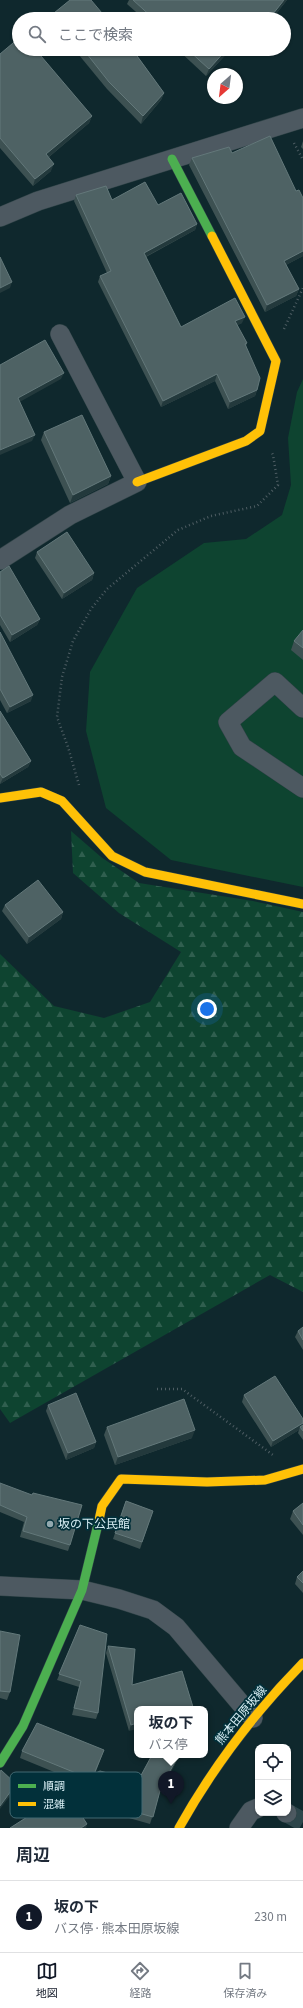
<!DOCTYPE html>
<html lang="ja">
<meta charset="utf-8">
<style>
:root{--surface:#fff;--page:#f2f2f3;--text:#1f2937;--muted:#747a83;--line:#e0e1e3;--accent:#111827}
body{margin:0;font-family:"Source Sans 3","Noto Sans JP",sans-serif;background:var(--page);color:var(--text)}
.controls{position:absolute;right:12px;bottom:12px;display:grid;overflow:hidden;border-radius:8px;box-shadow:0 1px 3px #0004}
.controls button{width:36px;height:36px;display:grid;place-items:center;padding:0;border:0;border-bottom:1px solid var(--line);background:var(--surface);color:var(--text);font:20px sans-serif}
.compass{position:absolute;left:207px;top:68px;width:36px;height:36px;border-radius:50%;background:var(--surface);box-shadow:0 1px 3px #0004;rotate:208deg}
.you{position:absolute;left:207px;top:1009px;width:14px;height:14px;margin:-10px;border:3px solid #fff;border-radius:50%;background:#1a73e8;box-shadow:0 0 0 6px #1a73e833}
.badge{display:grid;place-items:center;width:26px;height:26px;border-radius:50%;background:var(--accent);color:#fff;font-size:13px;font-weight:700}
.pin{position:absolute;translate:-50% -33px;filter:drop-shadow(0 1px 2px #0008)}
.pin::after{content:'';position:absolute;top:21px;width:14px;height:12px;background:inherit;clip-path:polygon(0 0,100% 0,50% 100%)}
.popup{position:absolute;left:134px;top:1706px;width:74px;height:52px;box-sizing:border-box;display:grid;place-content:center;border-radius:8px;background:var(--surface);filter:drop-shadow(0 1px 3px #0005);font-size:13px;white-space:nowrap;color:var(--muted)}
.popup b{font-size:15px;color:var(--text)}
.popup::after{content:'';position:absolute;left:50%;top:100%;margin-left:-8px;border:8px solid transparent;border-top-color:var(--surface)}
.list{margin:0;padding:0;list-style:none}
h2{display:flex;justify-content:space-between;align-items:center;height:52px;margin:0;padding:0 16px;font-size:17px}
h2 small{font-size:13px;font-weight:400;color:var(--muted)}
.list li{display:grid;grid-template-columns:26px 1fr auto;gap:12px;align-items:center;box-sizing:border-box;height:72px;padding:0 16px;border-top:1px solid var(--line)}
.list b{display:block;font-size:15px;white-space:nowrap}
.list p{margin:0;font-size:13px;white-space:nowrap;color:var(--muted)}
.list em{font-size:13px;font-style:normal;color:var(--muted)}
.icon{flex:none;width:22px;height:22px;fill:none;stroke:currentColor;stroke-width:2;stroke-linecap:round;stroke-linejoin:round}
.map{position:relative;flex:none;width:303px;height:1828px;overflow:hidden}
.search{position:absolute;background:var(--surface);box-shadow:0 1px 3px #0004;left:12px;right:12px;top:12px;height:44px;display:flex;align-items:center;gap:10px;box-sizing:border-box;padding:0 14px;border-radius:22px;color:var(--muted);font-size:15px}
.sheet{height:124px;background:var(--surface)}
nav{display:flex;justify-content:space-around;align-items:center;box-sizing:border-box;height:56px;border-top:1px solid var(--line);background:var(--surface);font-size:11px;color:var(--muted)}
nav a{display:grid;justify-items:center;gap:2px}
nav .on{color:var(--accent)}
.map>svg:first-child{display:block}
</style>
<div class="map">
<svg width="303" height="1828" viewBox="0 0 303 1828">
<defs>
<pattern id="forest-firs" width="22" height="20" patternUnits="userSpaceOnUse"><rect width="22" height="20" fill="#0e4430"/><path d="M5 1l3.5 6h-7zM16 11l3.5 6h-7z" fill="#305f4f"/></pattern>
</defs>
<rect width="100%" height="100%" fill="#0f282d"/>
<polygon fill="#0e4430" points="303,379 303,887 171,860 106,808 86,731 90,672 137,588 204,543 246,539 282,515 291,485 288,438 297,392"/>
<polygon fill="url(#forest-firs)" points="71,831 101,857 139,883 253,901 303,912 303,1292 270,1275 10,1423 0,1409 0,954 54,1006 104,1018 150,1002 181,952 119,913 73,873"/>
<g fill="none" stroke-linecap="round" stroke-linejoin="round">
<polyline stroke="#2d464b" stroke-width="19" stroke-dasharray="19 10" stroke-linecap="butt" points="287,1813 303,1822"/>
<g stroke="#2e4246" stroke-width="20">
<g id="street">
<polyline points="0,217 38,201 303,118"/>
<polyline points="0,560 70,515 137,482 60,334"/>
<polyline points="303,708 275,682 228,722 242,747 303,788"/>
<polyline points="0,1586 82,1590 119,1599 153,1610 176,1627 253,1718"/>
<polyline points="286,1813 287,1813"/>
<polyline points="239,1828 251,1811 258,1808"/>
</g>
</g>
<g stroke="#2e4246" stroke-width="10">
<g id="fast">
<polyline points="172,159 212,236"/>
<polyline points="0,1763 23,1726 82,1590 99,1520"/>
</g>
</g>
<g stroke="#2e4246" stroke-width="10">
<g id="slow">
<polyline points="137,482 246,441 260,431 276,361 212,236"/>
<polyline points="0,798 41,792 62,801 112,856 145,872 303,904"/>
<polyline points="99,1520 102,1506 121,1479 207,1482 265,1480 303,1469"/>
<path d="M179,1828C213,1767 254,1713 303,1663"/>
</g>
</g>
<g stroke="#4e5d63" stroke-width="2.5" stroke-dasharray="1 3" stroke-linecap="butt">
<polyline points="294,143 303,160"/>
<polyline points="284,329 303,288"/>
<polyline points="79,785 68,747 57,717 62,677 73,641 91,609 107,589 178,530 211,516 257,506 278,485 273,455 271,451"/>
<polyline points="157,1389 182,1389 273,1455"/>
</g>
<use href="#street" stroke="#4d5961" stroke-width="19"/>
<use href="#fast" stroke="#4caf50" stroke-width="9"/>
<use href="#slow" stroke="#ffc107" stroke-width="9"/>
</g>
<g fill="#3d5152">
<polygon points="129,0 287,0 272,19 144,19 127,4"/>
<polygon points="54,13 107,19 52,19"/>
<polygon points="74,49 132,49 164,93 161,100 141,124 107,89"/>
<polygon points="177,49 231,49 206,76"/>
<polygon points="0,54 92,116 89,123 49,157 51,171 33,186 0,148"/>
<polygon points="303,141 303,149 301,147"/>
<polygon points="232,153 296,191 303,198 303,256 286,265 299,289 296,296 265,312 189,165 192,158"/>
<polygon points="76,195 158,205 197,224 195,230 146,257 181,327 242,323 237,325 247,343 246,346 257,390 255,396 228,409 215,381 161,407 98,282 100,276 107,273 74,201"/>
<polygon points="44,432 111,476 108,484 70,503 41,440"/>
<polygon points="37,552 94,573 92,580 62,599 35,558"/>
<polygon points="0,572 40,619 37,625 10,642 0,625"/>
<polygon points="303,630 303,660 291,650 294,641"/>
<polygon points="0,632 31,701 7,713 0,700"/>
<polygon points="0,711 31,761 28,767 0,784"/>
<polygon points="5,905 63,912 61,919 27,944 2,911"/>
<polygon points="303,1327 303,1350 295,1337 298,1331"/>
<polygon points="244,1395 303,1419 303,1440 298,1433 299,1430 271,1447 242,1402"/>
<polygon points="48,1405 96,1442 94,1448 66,1460 46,1411"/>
<polygon points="107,1427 192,1438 115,1465 104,1435"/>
<polygon points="0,1483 70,1545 68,1551 20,1537 24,1522 0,1512"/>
<polygon points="126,1501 153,1511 140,1549 113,1539"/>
<polygon points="303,1503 303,1535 290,1519 293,1511"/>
<polygon points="303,1571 303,1593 295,1584 297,1577"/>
<polygon points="80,1625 98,1713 96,1719 72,1715 79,1687 57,1680"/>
<polygon points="0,1631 10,1692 7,1700 0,1698"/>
<polygon points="108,1646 132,1685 182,1671 129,1731 106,1653"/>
<polygon points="104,1750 95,1774 138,1781 152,1755 180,1755 160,1792 150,1824 73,1802 10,1828 81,1783 20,1758 22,1751"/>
</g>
<g fill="#23393c">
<polygon points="284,0 287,0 272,19 269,19"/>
<polygon points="227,49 231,49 206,76 209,69"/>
<polygon points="164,93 161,100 141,124 143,116"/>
<polygon points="92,116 89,123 44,161 46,154"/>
<polygon points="54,164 51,171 33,186 35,179"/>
<polygon points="197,224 195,230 141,259 144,253"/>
<polygon points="303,251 303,256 282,267 284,261"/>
<polygon points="12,282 10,288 0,293 0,288"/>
<polygon points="299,289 296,296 265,312 267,305"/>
<polygon points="245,317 242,323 233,328 235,321"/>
<polygon points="64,373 61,379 16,404 18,398"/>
<polygon points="217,374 215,381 161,407 163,401"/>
<polygon points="257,390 255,396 228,409 230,402"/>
<polygon points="35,435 32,441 0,455 0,450"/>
<polygon points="111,476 108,484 70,503 73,495"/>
<polygon points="94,573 92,580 62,599 64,593"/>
<polygon points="40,619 37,625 10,642 12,635"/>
<polygon points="33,695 31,701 7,713 10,707"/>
<polygon points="31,761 28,767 0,784 3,778"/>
<polygon points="63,912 61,919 27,944 29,937"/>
<polygon points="303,1423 303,1426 300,1427 299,1430 271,1447 273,1441"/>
<polygon points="195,1430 192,1438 115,1465 118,1457"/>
<polygon points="96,1442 94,1448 66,1460 68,1453"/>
<polygon points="137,1723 137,1729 129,1731 131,1725"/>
<polygon points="179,1755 180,1755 159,1794 161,1787"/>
<polygon points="16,1784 13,1792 0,1809 0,1806"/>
<polygon points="87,1824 86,1828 81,1828"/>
</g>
<g fill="#4e6264" stroke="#63787a">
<polygon points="70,0 91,0 107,19 59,19 54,13"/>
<polygon points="133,0 284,0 269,19 264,19 258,15 254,19 154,19"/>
<polygon points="19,38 19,49 35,49 92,116 46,154 54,164 35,179 0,138 0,54"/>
<polygon points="83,49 132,49 164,93 143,116 109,82"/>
<polygon points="187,49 227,49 209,69"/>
<polygon points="270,136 296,191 299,190 303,198 303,251 284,261 299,289 267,305 192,158 229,147 232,153"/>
<polygon points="145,182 158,205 181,193 197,224 144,253 181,327 235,298 245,317 235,321 247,343 245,344 260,378 257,390 230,402 217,374 163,401 100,276 111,271 76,195 106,186 112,200"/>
<polygon points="0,257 12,282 0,288"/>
<polygon points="45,340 64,373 18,398 35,435 0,450 0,365"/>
<polygon points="82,415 111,476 73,495 44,432"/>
<polygon points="67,532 94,573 64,593 37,552"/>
<polygon points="9,566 40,619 12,635 0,615 0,572"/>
<polygon points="303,630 303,648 294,641"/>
<polygon points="0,632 33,695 10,707 0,689"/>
<polygon points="0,711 31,761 3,778 0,774"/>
<polygon points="38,880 63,912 29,937 5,905"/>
<polygon points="303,1327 303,1340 298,1331"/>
<polygon points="275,1376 303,1419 303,1423 273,1441 244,1395"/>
<polygon points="76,1393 96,1442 68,1453 48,1405"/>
<polygon points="184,1399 195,1430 118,1457 107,1427"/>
<polygon points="303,1425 303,1431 300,1427"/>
<polygon points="0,1483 32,1495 33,1493 82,1505 70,1545 23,1531 27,1517 0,1505"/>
<polygon points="126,1501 153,1511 142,1542 115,1533"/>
<polygon points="303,1503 303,1525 293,1511"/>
<polygon points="303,1571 303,1583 297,1577"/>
<polygon points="80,1625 107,1634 98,1713 74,1708 81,1681 59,1674"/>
<polygon points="0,1631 20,1635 10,1692 0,1691"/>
<polygon points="108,1646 135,1649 132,1685 182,1671 193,1707 186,1709 137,1709 137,1723 131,1725"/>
<polygon points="37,1723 104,1750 94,1774 100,1771 138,1781 152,1755 179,1755 161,1787 153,1817 67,1793 87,1824 81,1828 10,1828 88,1778 22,1751"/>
<polygon points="1,1770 16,1784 0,1806 0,1772"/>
</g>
<circle fill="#92a9af" stroke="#02303a" stroke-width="1.5" cx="50" cy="1524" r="4"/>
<g text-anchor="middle" stroke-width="3.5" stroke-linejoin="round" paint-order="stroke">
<g font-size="12" fill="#d9eff5" stroke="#02303a" text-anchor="start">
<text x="58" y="1528">坂の下公民館</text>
</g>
<g font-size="12" fill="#d9eff5" stroke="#02303a">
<text transform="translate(241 1715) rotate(-50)" y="4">熊本田原坂線</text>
</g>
</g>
<rect x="10" y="1772" width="132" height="46" rx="6" fill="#02303a" stroke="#426972" stroke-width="1"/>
<rect x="18" y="1784" width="18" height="4" fill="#4caf50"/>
<rect x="18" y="1802" width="18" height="4" fill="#ffc107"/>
<g font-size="11" fill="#d9eff5">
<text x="43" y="1790">順調</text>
<text x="43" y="1808">混雑</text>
</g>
</svg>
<div class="controls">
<button><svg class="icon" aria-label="locate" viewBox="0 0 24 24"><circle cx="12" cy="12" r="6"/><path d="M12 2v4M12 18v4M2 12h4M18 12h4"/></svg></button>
<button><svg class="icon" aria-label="layers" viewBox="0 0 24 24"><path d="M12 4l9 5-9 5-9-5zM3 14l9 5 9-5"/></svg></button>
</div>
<svg class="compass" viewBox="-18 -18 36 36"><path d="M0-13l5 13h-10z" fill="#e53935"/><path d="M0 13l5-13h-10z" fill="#747a83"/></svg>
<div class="you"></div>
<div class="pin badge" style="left:171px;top:1804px">1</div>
<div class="popup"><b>坂の下</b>バス停</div>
<div class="search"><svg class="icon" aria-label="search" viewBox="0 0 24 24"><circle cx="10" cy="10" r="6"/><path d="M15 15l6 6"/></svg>ここで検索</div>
</div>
<section class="sheet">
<h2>周辺<small></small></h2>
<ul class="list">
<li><span class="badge">1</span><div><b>坂の下</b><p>バス停 · 熊本田原坂線</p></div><em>230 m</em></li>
</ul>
</section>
<nav>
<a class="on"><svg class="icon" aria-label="map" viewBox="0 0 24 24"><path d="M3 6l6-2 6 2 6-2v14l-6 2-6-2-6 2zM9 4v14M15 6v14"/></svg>地図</a>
<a><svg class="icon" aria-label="directions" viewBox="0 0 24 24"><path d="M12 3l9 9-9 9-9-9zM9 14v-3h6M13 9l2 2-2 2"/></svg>経路</a>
<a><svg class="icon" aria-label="saved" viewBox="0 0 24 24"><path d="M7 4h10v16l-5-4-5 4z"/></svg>保存済み</a>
</nav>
